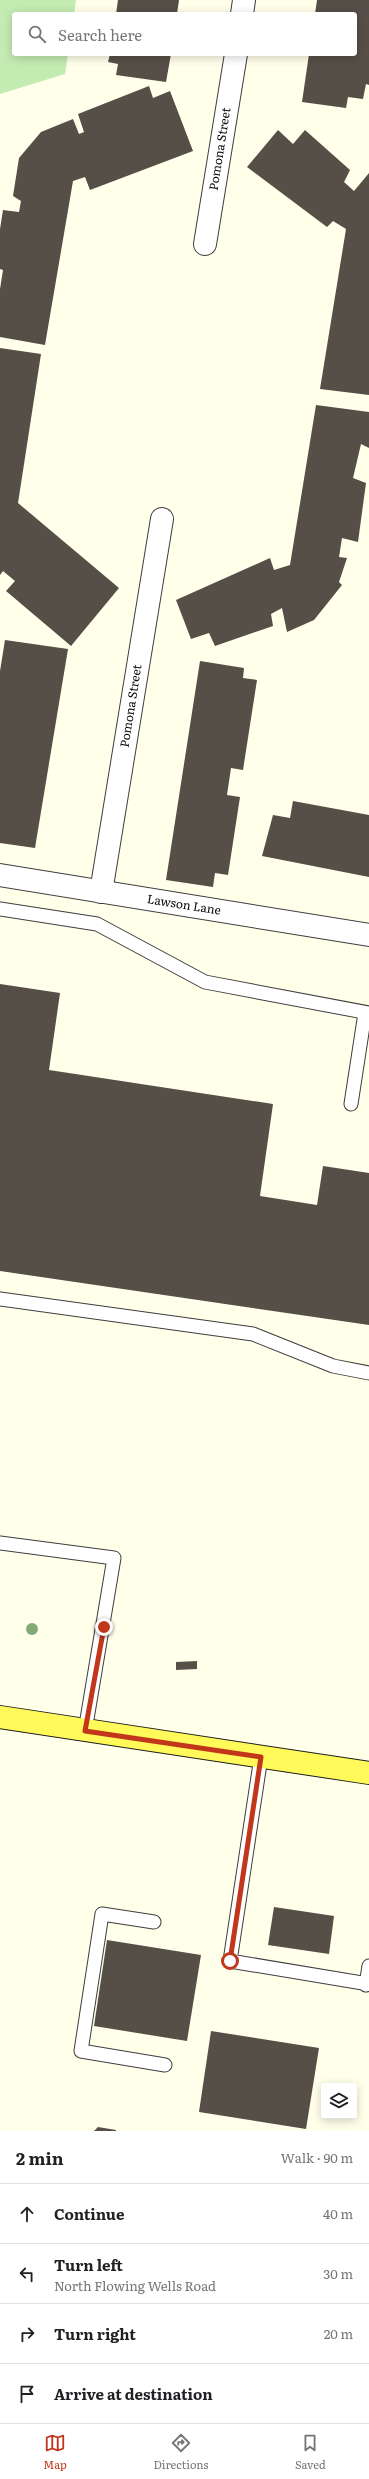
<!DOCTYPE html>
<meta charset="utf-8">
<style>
:root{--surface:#fff;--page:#f2f2f2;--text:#202124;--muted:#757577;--line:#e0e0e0;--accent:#c2371c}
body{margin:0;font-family:Literata,serif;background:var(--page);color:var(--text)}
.controls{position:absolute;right:12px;bottom:12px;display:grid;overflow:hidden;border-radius:4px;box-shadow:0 2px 10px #0003}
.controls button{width:36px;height:36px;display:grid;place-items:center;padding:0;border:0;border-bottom:1px solid var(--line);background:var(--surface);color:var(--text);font:20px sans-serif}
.stop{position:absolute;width:12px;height:12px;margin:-9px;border:3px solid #c2371c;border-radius:50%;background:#fff}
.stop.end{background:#c2371c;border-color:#fff;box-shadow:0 1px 4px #0008}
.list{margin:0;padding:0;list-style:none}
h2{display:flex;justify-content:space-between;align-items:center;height:52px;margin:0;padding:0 16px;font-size:17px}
h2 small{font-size:13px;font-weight:400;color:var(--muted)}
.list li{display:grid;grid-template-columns:26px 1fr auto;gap:12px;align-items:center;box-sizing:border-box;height:60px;padding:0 16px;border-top:1px solid var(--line)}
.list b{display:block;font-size:15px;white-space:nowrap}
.list p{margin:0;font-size:13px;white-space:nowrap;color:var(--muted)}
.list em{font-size:13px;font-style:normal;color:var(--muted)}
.icon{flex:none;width:22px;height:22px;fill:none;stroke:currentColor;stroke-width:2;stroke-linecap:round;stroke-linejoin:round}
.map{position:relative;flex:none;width:369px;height:2131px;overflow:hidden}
.search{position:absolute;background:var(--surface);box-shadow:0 2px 10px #0003;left:12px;right:12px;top:12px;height:44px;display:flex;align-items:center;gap:10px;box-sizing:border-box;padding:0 14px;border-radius:4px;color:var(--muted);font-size:15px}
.sheet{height:292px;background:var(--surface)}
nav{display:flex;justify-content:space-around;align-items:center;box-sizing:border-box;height:56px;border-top:1px solid var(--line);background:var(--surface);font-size:11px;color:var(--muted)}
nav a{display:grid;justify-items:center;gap:2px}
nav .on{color:var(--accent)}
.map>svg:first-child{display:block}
</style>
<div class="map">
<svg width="369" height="2131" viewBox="0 0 369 2131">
<rect width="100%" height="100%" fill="#ffffea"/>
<polygon fill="#c4ebb2" points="0,0 76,0 74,14 14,14 14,54 68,54 65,74 0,94"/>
<g fill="#554f47">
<polygon points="118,0 179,0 177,14 116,14"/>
<polygon points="317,0 369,0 369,85 366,84 363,99 348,97 346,108 302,102 309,54 355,54 355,14 315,14"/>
<polygon points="110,54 171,54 166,82 116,75 118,64 108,62"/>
<polygon points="149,86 153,98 170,91 193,151 90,190 85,177 73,181 45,345 0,337 0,289 3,270 0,269 0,229 3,210 19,212 21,201 13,196 19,158 41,132 73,119 79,134 84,132 78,114"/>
<polygon points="278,130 293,144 305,130 350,170 344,182 354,191 369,173 369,395 320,389 346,229 333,221 327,227 247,167"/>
<polygon points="0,348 41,354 18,503 119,588 71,646 6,591 15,581 3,571 0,575"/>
<polygon points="316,405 369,412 369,448 361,444 353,478 366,483 358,542 342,538 339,557 347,558 339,582 342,585 314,620 287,632 282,608 271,614 273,626 215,646 209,633 191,639 176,600 270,558 274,570 290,565"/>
<polygon points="5,640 68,649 35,848 0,843 0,671"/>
<polygon points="200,661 244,668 243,678 257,680 243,770 231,768 227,795 240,797 228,875 215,873 213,887 166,880"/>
<polygon points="293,801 369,815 369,877 262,856 273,815 290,818"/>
<polygon points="0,984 60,993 49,1070 273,1104 260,1196 317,1205 323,1166 369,1173 369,1325 0,1271"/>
<polygon points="197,1661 197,1669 176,1670 176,1662"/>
<polygon points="274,1907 334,1916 329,1954 268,1945"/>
<polygon points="107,1940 201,1955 187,2041 94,2026"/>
<polygon points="211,2031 319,2048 306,2129 199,2112"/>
<polygon points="98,2127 116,2130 116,2131 94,2131"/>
</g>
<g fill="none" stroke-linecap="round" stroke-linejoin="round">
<g stroke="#3e3e3e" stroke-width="15">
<g id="service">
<polyline points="0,909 97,924 205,982 369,1013"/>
<polyline points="351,1104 365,1013"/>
<polyline points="0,1299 253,1334 333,1366 369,1373"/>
<polyline points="0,1543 114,1558 85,1731"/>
<polyline points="261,1757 230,1961 369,1984"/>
<polyline points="154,1922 102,1914 81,2051 165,2065"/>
<polyline points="366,1985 369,1966"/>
</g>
</g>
<g stroke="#3e3e3e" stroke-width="24">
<g id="minor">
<polyline points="242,14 244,0"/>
<polyline points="205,244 236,54"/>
<polyline points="0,875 369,935"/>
<polyline points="101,892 162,519"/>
</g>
</g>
<g stroke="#1c1c1c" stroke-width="24">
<polyline id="primary" points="0,1717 369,1773"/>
</g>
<use href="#service" stroke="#fff" stroke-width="13"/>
<use href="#minor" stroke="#fff" stroke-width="22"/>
<use href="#primary" stroke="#fff95a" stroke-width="22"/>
</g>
<circle fill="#80ab77" cx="32" cy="1629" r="6"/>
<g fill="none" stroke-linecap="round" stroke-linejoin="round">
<polyline stroke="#c2371c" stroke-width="5" points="104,1627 85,1731 261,1757 230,1961"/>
</g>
<g text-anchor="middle" stroke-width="4" stroke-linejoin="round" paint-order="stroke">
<g font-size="12" fill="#0b0b0b" stroke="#fff">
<text transform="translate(220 149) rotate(-81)" y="4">Pomona Street</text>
<text transform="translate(131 706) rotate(-81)" y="4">Pomona Street</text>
<text transform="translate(184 905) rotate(9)" y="4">Lawson Lane</text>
</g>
</g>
</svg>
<div class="controls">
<button><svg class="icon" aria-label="layers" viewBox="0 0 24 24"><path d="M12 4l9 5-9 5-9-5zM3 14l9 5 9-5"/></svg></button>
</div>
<div class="stop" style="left:230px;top:1961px"></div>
<div class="stop end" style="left:104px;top:1627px"></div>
<div class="search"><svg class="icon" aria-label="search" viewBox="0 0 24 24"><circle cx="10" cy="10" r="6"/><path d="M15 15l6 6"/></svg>Search here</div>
</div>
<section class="sheet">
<h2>2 min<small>Walk · 90 m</small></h2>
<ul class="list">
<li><svg class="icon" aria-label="ahead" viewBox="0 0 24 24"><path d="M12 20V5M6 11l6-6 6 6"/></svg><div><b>Continue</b></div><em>40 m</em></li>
<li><svg class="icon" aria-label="left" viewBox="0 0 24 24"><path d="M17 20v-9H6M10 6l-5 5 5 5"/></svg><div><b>Turn left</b><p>North Flowing Wells Road</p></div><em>30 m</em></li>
<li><svg class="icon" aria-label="right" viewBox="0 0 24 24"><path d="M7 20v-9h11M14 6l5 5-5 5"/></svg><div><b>Turn right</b></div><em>20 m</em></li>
<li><svg class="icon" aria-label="arrive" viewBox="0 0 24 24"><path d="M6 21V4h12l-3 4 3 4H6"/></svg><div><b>Arrive at destination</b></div></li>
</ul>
</section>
<nav>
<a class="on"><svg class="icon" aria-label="map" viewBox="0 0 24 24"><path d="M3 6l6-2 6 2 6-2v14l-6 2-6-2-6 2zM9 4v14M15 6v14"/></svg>Map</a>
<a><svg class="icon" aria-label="directions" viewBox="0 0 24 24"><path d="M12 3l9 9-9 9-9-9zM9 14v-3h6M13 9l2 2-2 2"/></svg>Directions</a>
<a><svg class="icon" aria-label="saved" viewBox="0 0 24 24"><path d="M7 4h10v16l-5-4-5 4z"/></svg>Saved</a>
</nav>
